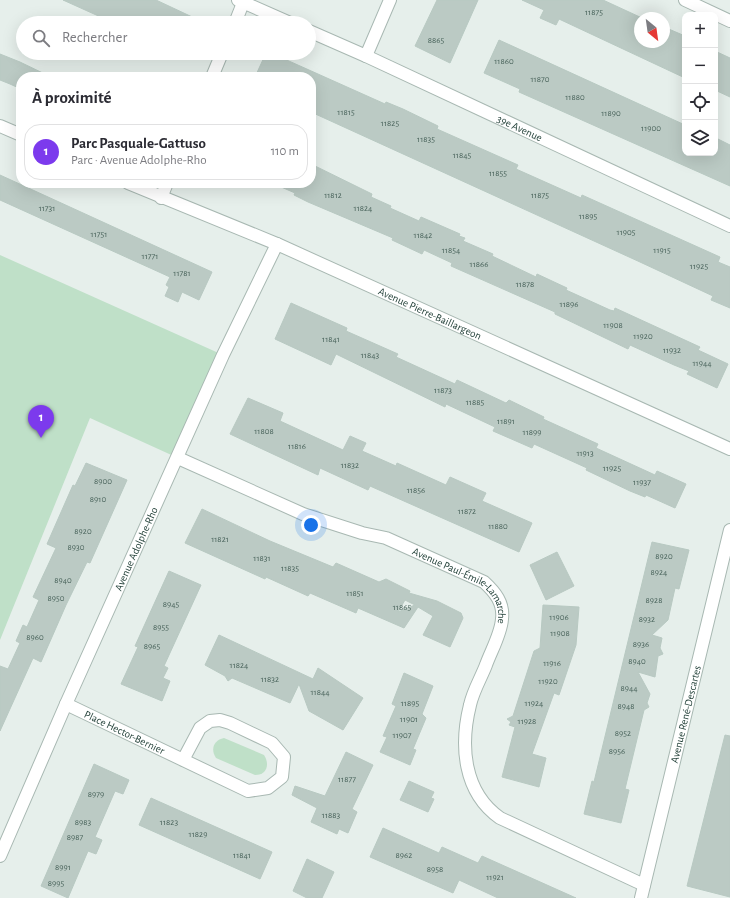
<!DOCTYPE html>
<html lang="fr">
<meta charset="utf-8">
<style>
:root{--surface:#fff;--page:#f2f2f3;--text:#2b2b33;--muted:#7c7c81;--line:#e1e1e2;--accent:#7c3aed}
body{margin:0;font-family:"Alegreya Sans",sans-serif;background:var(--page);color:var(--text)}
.controls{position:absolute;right:12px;top:12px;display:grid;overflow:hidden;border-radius:8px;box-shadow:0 4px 16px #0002}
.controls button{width:36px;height:36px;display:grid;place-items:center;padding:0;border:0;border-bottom:1px solid var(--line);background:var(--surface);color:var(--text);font:20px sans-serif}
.compass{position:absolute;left:634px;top:12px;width:36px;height:36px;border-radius:50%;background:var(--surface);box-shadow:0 4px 16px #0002;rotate:151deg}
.you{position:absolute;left:311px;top:525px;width:14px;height:14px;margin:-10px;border:3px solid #fff;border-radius:50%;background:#1a73e8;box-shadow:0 0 0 6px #1a73e833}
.badge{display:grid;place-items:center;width:26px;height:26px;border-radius:50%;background:var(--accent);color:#fff;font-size:13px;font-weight:700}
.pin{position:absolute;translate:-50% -33px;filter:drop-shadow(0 1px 2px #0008)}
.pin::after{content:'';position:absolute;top:21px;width:14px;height:12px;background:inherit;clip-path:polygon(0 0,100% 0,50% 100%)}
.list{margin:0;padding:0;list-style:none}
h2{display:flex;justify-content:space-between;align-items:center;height:52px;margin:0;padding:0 16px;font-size:17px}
h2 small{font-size:13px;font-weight:400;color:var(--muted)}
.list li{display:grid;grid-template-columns:26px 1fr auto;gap:12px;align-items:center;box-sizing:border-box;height:56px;margin:0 8px 8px;padding:0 8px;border:1px solid var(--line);border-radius:16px}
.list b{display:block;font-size:15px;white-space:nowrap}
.list p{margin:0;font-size:13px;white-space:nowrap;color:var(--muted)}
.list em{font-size:13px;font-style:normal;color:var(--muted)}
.icon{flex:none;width:22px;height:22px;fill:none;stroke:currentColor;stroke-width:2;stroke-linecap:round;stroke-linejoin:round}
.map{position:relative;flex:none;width:730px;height:898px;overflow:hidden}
.search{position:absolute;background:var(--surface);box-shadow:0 4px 16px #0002;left:16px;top:16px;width:300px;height:44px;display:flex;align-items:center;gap:10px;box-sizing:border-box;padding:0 14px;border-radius:22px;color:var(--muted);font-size:15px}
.panel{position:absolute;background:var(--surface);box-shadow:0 4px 16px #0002;left:16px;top:72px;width:300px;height:116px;border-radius:16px}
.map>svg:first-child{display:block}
</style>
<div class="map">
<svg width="730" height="898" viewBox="0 0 730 898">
<rect width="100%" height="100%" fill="#e6efeb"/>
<g fill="#bfe0c8">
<polygon points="0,255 223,355 178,458 90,418 0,640"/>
<path d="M224,738L264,755C270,764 267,775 255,775L216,758C210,749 214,740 224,738Z"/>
</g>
<g fill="#bbcac4" stroke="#b8c9c2" fill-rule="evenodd">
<polygon points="63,0 156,0 205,23 114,23"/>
<polygon points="437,0 478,0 450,63 415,46"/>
<polygon points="522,0 603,0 642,18 640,18 640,42 664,42 664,27 685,36 685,78 559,19 556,25 540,18 544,10"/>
<polygon points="499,40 685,125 685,153 715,153 715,145 718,139 730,145 730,186 519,92 520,89 484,73"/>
<polygon points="715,51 730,58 730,97 715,90"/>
<polygon points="266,53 271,53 385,104 386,102 403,109 438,126 437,129 518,165 516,169 581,198 582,195 720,257 718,262 730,267 730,308 711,300 713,296 640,262 311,112 311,77 255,77"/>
<polygon points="0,54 20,62 51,77 21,77 21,89 10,84 0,80"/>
<polygon points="311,164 372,194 371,197 391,206 390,208 419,221 421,217 460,234 459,236 465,238 463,241 493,254 492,256 536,277 537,274 567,288 566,290 610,310 614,311 615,308 700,347 698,350 728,364 717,388 687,374 689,371 674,365 630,345 628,349 555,314 555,312 451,266 452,263 424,250 422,254 392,240 393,238 308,202 294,195 295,193 272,183 311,183"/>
<polygon points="0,175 212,272 199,300 182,292 178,302 165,296 169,287 166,285 170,277 0,200"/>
<polygon points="291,303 347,328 346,331 398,354 396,357 455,384 457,380 506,403 509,400 544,417 543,419 598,444 596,448 655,475 657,471 686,484 675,508 646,495 645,497 630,491 586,470 587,468 534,444 532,448 493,431 495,427 446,404 445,407 336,354 331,365 275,339"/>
<polygon points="248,398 283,413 280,421 343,450 350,436 366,443 362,451 396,466 397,463 446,485 450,477 486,493 482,501 532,523 519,552 370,486 368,490 320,468 318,475 230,434"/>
<polygon points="86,463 127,480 90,563 87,562 66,605 41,662 33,658 0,731 0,666 8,669 20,643 16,641 23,625 27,627 39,600 33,597 56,548 47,544 73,485 75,486"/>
<path d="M202,509L270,541L333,567L336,563L379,582L386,579L410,591L409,593L437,601L461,613L463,618L450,647L423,635L433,616L418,607L404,628L358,608L356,613L310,593L308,596L266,577L265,579L185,543ZM405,600L415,605L398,612Z"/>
<polygon points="652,542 689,550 679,589 675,588 668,620 652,635 662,638 660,648 663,654 658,656 655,677 638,672 650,694 647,703 649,707 644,710 625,789 629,790 621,823 584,814 592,781 594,782"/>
<polygon points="557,552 574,586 546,600 530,565"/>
<polygon points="169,571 201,585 164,666 168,668 163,678 170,681 162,701 121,684 138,647 135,646"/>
<polygon points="543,605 579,607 576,645 559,695 554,693 532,754 546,758 539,787 502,777 515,727 509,725 511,722 507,719 513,716 534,651 540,648"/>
<polygon points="219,635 313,679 318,668 363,698 343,730 309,711 299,684 290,703 232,678 228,681 225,676 205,665"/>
<polygon points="404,673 433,686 422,714 426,718 413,749 416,750 410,765 380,752 387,737 383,736 396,706 392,704"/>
<polygon points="725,735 730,736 730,897 687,886"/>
<polygon points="346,752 373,765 352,809 357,812 348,833 339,829 337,834 311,822 317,808 292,795 295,786 325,796"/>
<polygon points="94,764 129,780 123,794 115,791 95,837 102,840 96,854 88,851 68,898 41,886"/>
<polygon points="409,781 434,792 431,798 434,799 428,812 400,800"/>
<polygon points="151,798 272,852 260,879 139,825"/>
<polygon points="383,828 439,853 442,847 478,863 482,856 576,898 498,898 459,880 453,893 370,857"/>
<polygon points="307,859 334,872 322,898 307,898 293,891"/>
</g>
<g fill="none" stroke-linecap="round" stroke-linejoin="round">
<g stroke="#a8b8b2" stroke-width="14">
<g id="minor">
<polyline points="238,0 290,23"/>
<polyline points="685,0 730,21"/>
<polyline points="235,23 243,3"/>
<path id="s1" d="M309,31L366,56L730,226"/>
<polyline points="366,56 390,0"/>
<polyline points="212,77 222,53"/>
<polyline points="0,126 21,135"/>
<path id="s2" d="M128,183L277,244L730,449"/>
<polyline points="161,198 167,183"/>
<path id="s3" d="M178,458L303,514L362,533L386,538L484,582C495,592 504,603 502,619C501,634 491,651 486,665C481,678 473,691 470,705C460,745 463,792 500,818L644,885"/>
<path id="s4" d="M66,704L248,791L268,788L282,777L284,757L272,743L230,723L220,720L210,721L200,728L183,760"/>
<path id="s5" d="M0,856L66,704L223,355L277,244"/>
<path id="s6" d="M641,898L730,530"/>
</g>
</g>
<use href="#minor" stroke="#fff" stroke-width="12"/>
</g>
<g text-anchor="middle" stroke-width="3.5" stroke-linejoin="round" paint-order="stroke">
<g font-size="9" fill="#4a645c">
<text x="594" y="15">11875</text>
<text x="436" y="43">8865</text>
<text x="504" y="64">11860</text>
<text x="540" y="82">11870</text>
<text x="575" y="100">11880</text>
<text x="346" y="115">11815</text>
<text x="611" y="116">11890</text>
<text x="390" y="126">11825</text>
<text x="651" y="131">11900</text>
<text x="426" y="142">11835</text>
<text x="462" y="158">11845</text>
<text x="498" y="176">11855</text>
<text x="333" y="198">11812</text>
<text x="540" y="198">11875</text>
<text x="47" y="211">11731</text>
<text x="363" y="211">11824</text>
<text x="588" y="219">11895</text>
<text x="626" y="235">11905</text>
<text x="99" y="237">11751</text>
<text x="423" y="238">11842</text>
<text x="451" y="253">11854</text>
<text x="662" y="253">11915</text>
<text x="150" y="259">11771</text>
<text x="479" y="267">11866</text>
<text x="699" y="269">11925</text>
<text x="182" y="276">11781</text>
<text x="525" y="287">11878</text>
<text x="569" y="307">11896</text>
<text x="613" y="328">11908</text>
<text x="643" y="339">11920</text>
<text x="331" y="342">11841</text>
<text x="672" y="353">11932</text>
<text x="370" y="358">11843</text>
<text x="702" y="366">11944</text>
<text x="443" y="393">11873</text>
<text x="475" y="405">11885</text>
<text x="506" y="424">11891</text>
<text x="264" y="434">11808</text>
<text x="532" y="435">11899</text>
<text x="297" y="449">11816</text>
<text x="585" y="456">11913</text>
<text x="350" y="468">11832</text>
<text x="612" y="471">11925</text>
<text x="103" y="484">8900</text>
<text x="642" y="485">11937</text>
<text x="416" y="493">11856</text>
<text x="98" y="502">8910</text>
<text x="467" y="514">11872</text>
<text x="498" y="529">11880</text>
<text x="83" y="534">8920</text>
<text x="220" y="542">11821</text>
<text x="76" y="550">8930</text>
<text x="664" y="559">8920</text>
<text x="262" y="561">11831</text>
<text x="290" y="571">11835</text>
<text x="659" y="575">8924</text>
<text x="63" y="583">8940</text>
<text x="355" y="596">11851</text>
<text x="56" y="601">8950</text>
<text x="654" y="603">8928</text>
<text x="171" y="607">8945</text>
<text x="402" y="610">11865</text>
<text x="559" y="620">11906</text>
<text x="647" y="622">8932</text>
<text x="161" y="630">8955</text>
<text x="560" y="636">11908</text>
<text x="35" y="640">8960</text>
<text x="641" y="647">8936</text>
<text x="152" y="649">8965</text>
<text x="637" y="664">8940</text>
<text x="552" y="666">11916</text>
<text x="239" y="668">11824</text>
<text x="270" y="682">11832</text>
<text x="548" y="684">11920</text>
<text x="629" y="691">8944</text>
<text x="320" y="695">11844</text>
<text x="410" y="706">11895</text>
<text x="534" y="706">11924</text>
<text x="626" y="709">8948</text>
<text x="409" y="722">11901</text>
<text x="527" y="724">11928</text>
<text x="623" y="736">8952</text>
<text x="402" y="738">11907</text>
<text x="617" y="754">8956</text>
<text x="347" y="782">11877</text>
<text x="96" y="797">8979</text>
<text x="331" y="818">11883</text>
<text x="83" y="825">8983</text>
<text x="169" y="825">11823</text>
<text x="198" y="837">11829</text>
<text x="75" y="840">8987</text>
<text x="242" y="858">11841</text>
<text x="404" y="858">8962</text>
<text x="63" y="870">8991</text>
<text x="435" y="872">8958</text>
<text x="495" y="880">11921</text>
<text x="56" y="886">8995</text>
</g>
<g font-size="11" fill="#24423a" stroke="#f7fbf9">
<text dy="4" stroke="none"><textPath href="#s1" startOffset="232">39e Avenue</textPath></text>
<text dy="4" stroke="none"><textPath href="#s2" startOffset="329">Avenue Pierre-Baillargeon</textPath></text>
<text dy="4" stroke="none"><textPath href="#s5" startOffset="336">Avenue Adolphe-Rho</textPath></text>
<text dy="4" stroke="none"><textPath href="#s3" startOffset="316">Avenue Paul-Émile-Lamarche</textPath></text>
<text dy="4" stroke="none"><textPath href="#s6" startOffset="189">Avenue René-Descartes</textPath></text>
<text dy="4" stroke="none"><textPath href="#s4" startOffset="65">Place Hector-Bernier</textPath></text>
</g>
</g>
</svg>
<div class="controls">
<button>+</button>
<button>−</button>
<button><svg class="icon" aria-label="locate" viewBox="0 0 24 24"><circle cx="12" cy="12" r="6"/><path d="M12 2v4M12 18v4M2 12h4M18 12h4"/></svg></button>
<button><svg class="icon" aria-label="layers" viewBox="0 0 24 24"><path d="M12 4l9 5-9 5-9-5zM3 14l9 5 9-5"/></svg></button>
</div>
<svg class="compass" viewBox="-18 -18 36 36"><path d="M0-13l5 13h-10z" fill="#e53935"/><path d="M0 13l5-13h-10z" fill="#7c7c81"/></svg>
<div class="you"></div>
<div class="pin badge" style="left:41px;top:438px">1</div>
<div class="search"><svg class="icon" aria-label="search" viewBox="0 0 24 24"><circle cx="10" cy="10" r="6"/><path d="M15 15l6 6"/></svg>Rechercher</div>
<section class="panel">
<h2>À proximité<small></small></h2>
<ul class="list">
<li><span class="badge">1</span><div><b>Parc Pasquale-Gattuso</b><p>Parc · Avenue Adolphe-Rho</p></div><em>110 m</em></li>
</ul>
</section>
</div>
